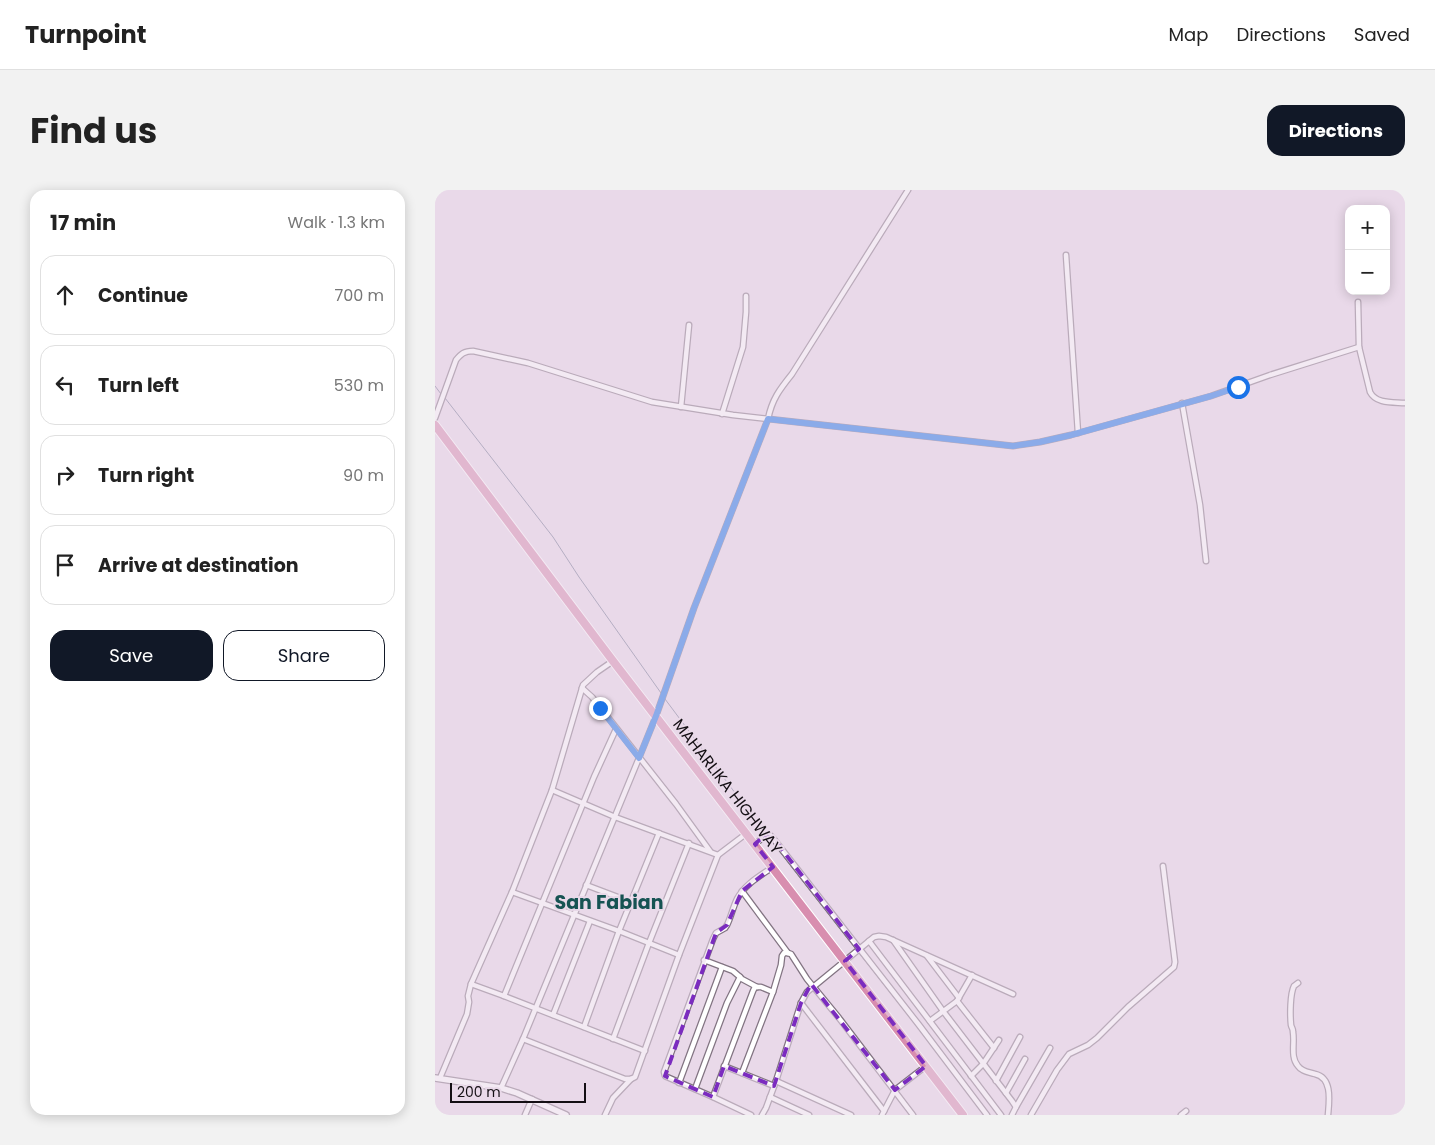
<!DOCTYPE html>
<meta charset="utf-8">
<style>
:root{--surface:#fff;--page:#f2f2f2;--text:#222;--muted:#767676;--line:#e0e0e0;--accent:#111827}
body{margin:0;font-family:Poppins,sans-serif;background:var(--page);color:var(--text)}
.controls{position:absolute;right:15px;top:15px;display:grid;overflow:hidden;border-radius:10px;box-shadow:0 2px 12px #0003}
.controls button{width:45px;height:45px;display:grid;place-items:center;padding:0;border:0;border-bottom:1px solid var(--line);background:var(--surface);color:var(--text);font:25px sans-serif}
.scale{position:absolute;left:15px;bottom:12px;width:136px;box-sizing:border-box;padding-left:5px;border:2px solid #140f14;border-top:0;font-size:14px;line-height:18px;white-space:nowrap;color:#140f14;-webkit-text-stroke:4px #e9d9e9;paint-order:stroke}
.stop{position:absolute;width:15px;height:15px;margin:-11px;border:4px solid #1a73e8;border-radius:50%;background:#fff}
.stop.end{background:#1a73e8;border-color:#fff;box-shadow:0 1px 5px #0008}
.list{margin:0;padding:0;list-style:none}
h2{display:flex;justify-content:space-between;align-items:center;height:65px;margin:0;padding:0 20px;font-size:21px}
h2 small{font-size:16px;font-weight:400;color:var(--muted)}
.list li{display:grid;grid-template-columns:32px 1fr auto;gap:15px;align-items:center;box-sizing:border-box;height:80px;margin:0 10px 10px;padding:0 10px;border:1px solid var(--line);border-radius:15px}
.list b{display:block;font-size:19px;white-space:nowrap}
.list em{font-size:16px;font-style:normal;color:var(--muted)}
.actions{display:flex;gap:10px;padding:15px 20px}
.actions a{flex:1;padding:11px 0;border:1px solid var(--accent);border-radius:15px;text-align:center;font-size:18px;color:var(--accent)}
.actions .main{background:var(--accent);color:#fff}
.icon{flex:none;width:28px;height:28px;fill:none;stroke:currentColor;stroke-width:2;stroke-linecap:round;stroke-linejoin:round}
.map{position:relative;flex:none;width:970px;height:925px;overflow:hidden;border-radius:15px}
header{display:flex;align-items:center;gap:30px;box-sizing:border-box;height:70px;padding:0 25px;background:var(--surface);border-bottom:1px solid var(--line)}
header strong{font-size:24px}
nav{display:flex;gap:28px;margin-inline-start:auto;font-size:18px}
.intro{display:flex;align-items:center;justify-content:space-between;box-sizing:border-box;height:120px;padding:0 30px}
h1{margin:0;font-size:35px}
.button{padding:12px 22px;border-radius:15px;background:var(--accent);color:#fff;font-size:18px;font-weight:700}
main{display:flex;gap:30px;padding:0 30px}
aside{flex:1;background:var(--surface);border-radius:15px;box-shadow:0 2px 12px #0003}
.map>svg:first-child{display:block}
</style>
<header>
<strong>Turnpoint</strong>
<nav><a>Map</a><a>Directions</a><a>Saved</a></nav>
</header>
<div class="intro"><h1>Find us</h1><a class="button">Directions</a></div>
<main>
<aside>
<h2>17 min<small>Walk · 1.3 km</small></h2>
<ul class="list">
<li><svg class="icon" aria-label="ahead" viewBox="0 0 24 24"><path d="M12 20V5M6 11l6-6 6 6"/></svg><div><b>Continue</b></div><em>700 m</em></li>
<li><svg class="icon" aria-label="left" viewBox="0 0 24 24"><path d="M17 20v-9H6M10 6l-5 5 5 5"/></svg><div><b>Turn left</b></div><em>530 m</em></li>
<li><svg class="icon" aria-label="right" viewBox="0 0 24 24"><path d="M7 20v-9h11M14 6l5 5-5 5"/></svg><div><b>Turn right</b></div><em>90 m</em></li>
<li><svg class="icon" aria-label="arrive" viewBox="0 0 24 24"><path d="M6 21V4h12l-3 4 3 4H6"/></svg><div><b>Arrive at destination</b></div></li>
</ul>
<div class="actions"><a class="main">Save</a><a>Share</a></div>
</aside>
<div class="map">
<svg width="970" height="925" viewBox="0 0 970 925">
<rect width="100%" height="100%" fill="#e9d9e9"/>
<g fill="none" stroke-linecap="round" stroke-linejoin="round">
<g stroke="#747993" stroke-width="1">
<polyline points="0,196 6,204"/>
<polyline points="10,208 118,347 144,387 226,503"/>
<polyline points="230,509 330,643"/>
<polyline points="334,648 420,758"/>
<polyline points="424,763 484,839"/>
</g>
<g stroke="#827482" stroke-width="7">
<g id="street">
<polyline points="631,65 643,243"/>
<path d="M923,112L924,157L935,202C941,214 958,212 970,213"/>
<polyline points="747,213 765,315 771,371"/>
<polyline points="246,217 254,135"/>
<polyline points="287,224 308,157 311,122 311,106"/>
<path d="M0,228L21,170C26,164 29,161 38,161L93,173L217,212L298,225L578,256L605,252L636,245L776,206L835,185L924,157"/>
<polyline points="147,498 157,507 241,614 275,661"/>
<polyline points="117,600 180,627 283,665"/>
<polyline points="320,654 330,646 335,645 338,648 484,835 552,925"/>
<polyline points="151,695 196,712"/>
<polyline points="307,701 353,763"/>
<polyline points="77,702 184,741 244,765"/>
<polyline points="458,750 508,821 577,911 581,917 577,925"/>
<polyline points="434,751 566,925"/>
<polyline points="492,766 524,808"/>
<polyline points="305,787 307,789 322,797"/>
<path d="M863,793L859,796C855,804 855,825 856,835C857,839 858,838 858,842C860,853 855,867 863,876C867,882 874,882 880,884C898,888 894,912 893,925"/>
<polyline points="36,794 69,806 210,861"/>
<polyline points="338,802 346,775 347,766 349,763 353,763 356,764 372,789 404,828 478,925"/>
<polyline points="69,806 159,587 181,539"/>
<polyline points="522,811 559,858"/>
<polyline points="366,813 449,921"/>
<polyline points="118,825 155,731"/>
<polyline points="495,831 522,811 537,785"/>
<polyline points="149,837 184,741 224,643"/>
<polyline points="88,849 190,889 196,889 200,887 244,765 283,665 312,643"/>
<polyline points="178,849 214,753 254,653"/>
<polyline points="289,876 339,896"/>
<polyline points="536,886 548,874 564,850"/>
<polyline points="5,888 32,824 34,812 33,806 36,794 77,702 117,600 148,495 162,482 178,471"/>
<polyline points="341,891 416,925"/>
<polyline points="561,891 585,847"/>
<polyline points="244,893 287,777"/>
<path d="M66,898L88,849L204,568L221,526L259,418L333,229C337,209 345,199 357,184L473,0"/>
<polyline points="260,899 292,813 305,787 298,781 269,770"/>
<polyline points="571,903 590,869"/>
<polyline points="278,907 318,801 320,797 326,797 338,802 307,883"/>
<polyline points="335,907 374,925"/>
<polyline points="581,917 615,858"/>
<polyline points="90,925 97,909"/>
<polyline points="170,925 178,908 196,889"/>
<path d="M316,925L278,907L232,887L230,886L229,882L278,749L281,743L290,738L292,735C296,727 298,717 302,709C310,694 325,686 338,677"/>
<polyline points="327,925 331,918 341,891 366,813 372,802 439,747 444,746 451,747 578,804"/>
<polyline points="447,925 460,900 491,876"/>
<polyline points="596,925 622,880 634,864 653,855 662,848 693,817 739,777 740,772 728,676"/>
<polyline points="746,925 751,921"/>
</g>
</g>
<g stroke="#827482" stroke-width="8">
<polyline id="secondary" points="0,888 66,898 82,903 131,925"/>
</g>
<g stroke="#fff" stroke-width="10">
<polyline id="highway" points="0,235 178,471 528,925"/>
</g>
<use href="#street" stroke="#fff" stroke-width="4.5"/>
<use href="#secondary" stroke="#fff" stroke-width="5.5"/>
<use href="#highway" stroke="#d88eaf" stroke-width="8"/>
</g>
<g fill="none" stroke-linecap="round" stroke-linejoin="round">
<polyline stroke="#1a73e8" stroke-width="6" points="165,518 204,568 221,526 259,418 333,229 578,256 605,252 636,245 776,206 803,197"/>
</g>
<path d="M0 0H970V925H0ZM328,647L338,648L424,759L410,771L491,876L460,900L376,794L366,813L339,896L289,876L278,907L230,886L281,743L292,735L307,701L338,677L320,654Z" fill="#e9d9e9" fill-opacity=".55" fill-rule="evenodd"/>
<path fill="none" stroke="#7b2cbf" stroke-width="4" stroke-dasharray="10 6" stroke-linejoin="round" d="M328,647L338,648L424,759L410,771L491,876L460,900L376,794L366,813L339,896L289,876L278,907L230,886L281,743L292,735L307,701L338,677L320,654Z"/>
<g text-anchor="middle" stroke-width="4" stroke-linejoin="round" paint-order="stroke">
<g font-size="16" fill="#140f14" stroke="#e9d9e9">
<text transform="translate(293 596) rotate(52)" y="6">MAHARLIKA HIGHWAY</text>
</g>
<g font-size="19" font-weight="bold" fill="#165353" stroke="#e9d9e9">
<text x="174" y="719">San Fabian</text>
</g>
</g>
</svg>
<div class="controls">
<button>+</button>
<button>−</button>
</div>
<div class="scale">200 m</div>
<div class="stop" style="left:803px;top:197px"></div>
<div class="stop end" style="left:165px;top:518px"></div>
</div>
</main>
